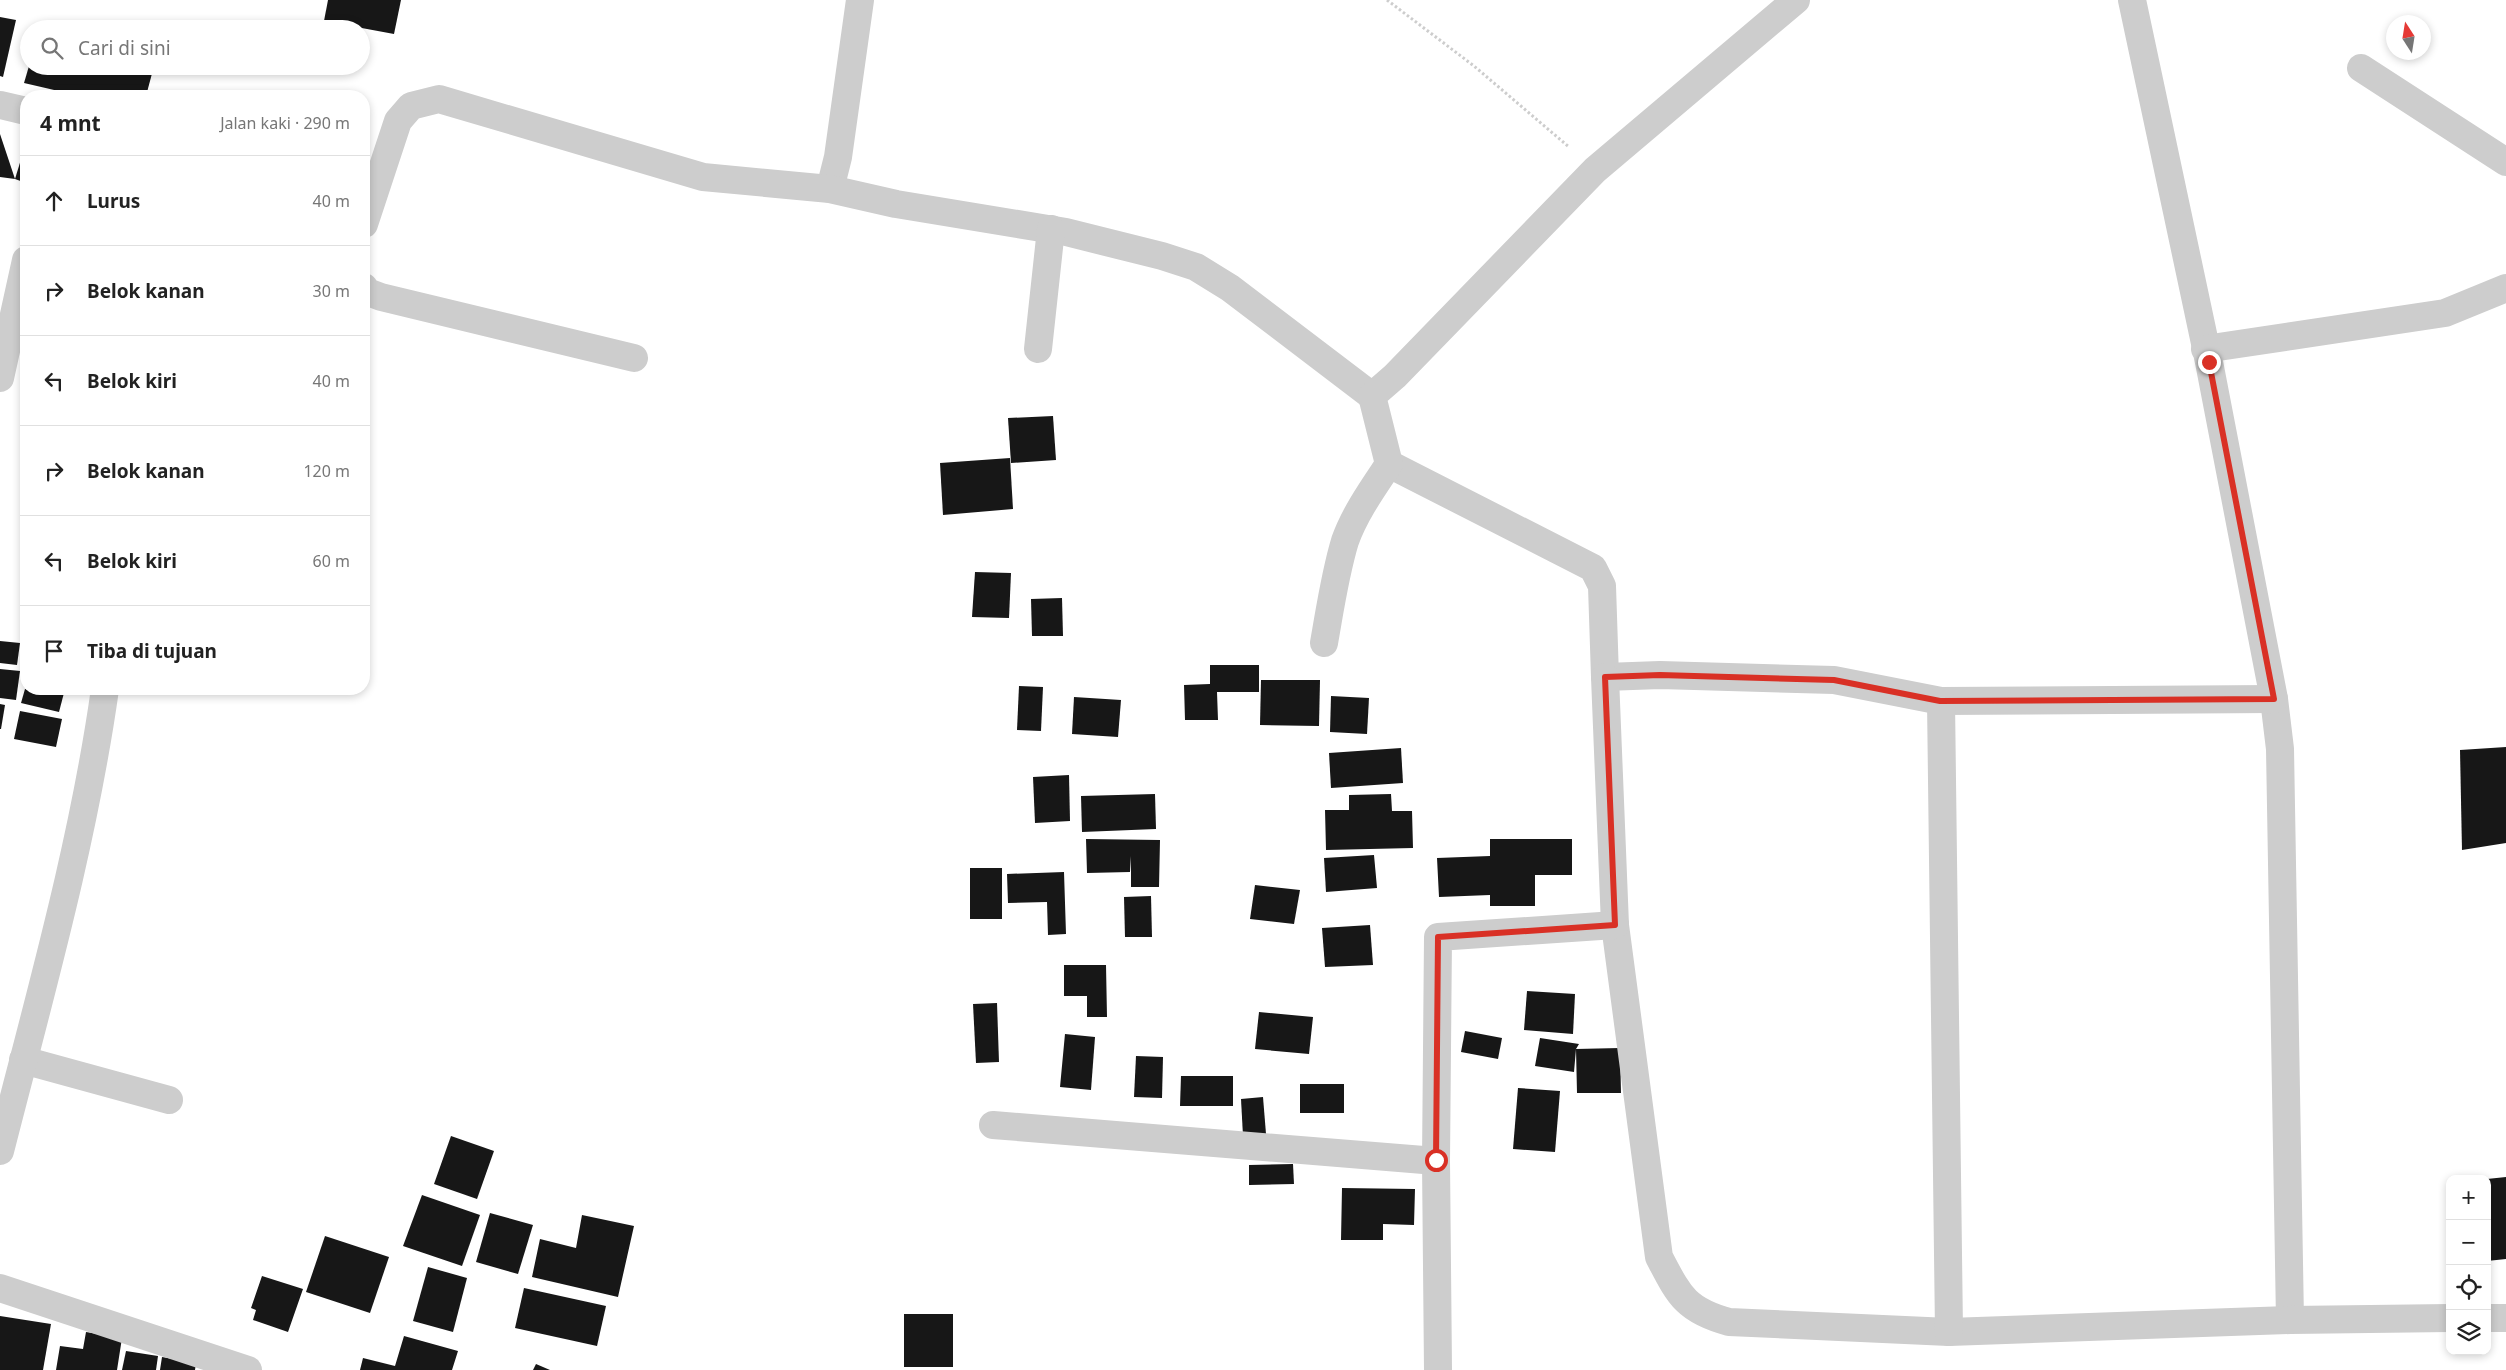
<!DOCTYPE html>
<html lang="id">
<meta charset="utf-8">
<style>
:root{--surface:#fff;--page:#f2f2f2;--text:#222;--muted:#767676;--line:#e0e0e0}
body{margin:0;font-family:"Noto Sans",sans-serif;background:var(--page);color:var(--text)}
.controls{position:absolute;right:15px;bottom:15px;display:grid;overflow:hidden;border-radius:10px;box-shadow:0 2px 8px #0003}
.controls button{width:45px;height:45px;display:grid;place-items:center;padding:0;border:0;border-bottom:1px solid var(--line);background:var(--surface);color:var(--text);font:25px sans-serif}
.compass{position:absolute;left:2386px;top:15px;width:45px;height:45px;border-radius:50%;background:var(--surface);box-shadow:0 2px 8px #0003;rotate:348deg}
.stop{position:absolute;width:15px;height:15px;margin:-11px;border:4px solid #d93025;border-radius:50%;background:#fff}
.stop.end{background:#d93025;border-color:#fff;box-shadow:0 1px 5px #0008}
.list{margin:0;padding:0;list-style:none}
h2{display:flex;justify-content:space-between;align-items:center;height:65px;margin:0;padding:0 20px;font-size:21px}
h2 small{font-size:16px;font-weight:400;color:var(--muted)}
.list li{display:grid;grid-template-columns:32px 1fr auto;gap:15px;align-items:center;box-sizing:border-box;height:90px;padding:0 20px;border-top:1px solid var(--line)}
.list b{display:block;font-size:19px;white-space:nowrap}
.list em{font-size:16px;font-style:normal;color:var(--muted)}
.icon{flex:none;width:28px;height:28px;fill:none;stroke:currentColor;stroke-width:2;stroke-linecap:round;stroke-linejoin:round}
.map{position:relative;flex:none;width:2506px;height:1370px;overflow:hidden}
.search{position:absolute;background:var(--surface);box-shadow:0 2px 8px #0003;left:20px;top:20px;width:350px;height:55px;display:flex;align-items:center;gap:12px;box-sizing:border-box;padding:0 18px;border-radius:28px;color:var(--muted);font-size:19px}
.panel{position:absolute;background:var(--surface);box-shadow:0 2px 8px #0003;left:20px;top:90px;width:350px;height:605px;border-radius:20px}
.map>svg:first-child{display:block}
</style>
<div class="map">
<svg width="2506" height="1370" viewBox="0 0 2506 1370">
<rect width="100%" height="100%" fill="#fff"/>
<g fill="#171717">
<polygon points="328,0 401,0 394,34 324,21"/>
<polygon points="0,17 16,20 3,77 0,76"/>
<polygon points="29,66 154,66 146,96 80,96 24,83"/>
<polygon points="0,135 0,134 15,179 0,177"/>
<polygon points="26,143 26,183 15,179"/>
<polygon points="1053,416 1056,460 1011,463 1008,418"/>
<polygon points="1010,458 1013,509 943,515 940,463"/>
<polygon points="975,572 1011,573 1009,618 972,617"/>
<polygon points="1062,598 1063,636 1032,636 1031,599"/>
<polygon points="0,641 20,643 17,665 0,663"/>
<polygon points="1210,665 1259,665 1259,692 1217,692 1218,720 1185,720 1184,685 1210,684"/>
<polygon points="0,669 20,671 16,700 0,698"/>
<polygon points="1261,680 1320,680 1319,726 1260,725"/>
<polygon points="1019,686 1043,687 1041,731 1017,730"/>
<polygon points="25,689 65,689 59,712 21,703"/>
<polygon points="1331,696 1369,698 1367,734 1330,732"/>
<polygon points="1074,697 1121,700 1118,737 1072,734"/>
<polygon points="0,704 5,705 1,729 0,729"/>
<polygon points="20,711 62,719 56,747 14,739"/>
<polygon points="2506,747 2506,843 2462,850 2460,750"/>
<polygon points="1401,748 1403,783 1331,788 1329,753"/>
<polygon points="1069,775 1070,821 1035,823 1033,777"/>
<polygon points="1155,794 1156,829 1082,832 1081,796"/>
<polygon points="1391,794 1392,811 1412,811 1413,848 1326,850 1325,810 1349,810 1349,795"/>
<polygon points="1086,839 1160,840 1159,887 1131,887 1131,856 1130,872 1087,873"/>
<polygon points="1490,839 1572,839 1572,875 1535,875 1535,906 1490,906 1490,895 1439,897 1437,858 1490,856"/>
<polygon points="1374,855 1377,888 1326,892 1324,858"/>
<rect x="970" y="868" width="32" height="51"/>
<polygon points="1064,872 1066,934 1048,935 1047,902 1008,903 1007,874"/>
<polygon points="1255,885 1300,890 1294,924 1250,919"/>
<polygon points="1151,896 1152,937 1125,937 1124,897"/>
<polygon points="1370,925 1373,965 1325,967 1322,928"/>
<polygon points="1064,965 1106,965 1107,1017 1087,1017 1087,996 1064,996"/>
<polygon points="1527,991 1575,994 1573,1034 1524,1030"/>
<polygon points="997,1003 999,1062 976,1063 973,1004"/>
<polygon points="1259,1012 1313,1017 1309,1054 1255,1049"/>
<polygon points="1465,1031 1502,1038 1498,1059 1461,1052"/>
<polygon points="1065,1034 1095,1037 1091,1090 1060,1087"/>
<polygon points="1540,1038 1579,1044 1576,1049 1620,1048 1621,1093 1577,1093 1576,1049 1574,1072 1535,1066"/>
<polygon points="1136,1056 1163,1057 1162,1098 1134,1097"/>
<polygon points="1181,1076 1233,1076 1233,1106 1180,1106"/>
<rect x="1300" y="1084" width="44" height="29"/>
<polygon points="1518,1088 1560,1091 1555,1152 1513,1149"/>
<polygon points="1263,1097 1266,1134 1243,1136 1241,1099"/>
<polygon points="451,1136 494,1151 477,1199 434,1184"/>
<polygon points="1293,1164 1294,1184 1249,1185 1249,1165"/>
<polygon points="2506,1177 2506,1259 2487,1261 2487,1179"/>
<polygon points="1342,1188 1415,1189 1414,1225 1383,1224 1383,1240 1341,1240"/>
<polygon points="422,1195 480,1215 462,1266 403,1246"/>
<polygon points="490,1213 533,1225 518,1274 476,1262"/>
<polygon points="582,1215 634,1226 618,1297 532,1277 540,1239 576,1248"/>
<polygon points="325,1236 389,1257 370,1313 306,1292"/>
<polygon points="428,1267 467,1278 453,1332 413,1321"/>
<polygon points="262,1276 303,1289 288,1332 253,1320 256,1310 251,1308"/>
<polygon points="524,1288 606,1306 597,1346 515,1328"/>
<rect x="904" y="1314" width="49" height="53"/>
<polygon points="0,1316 51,1324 43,1370 0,1370"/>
<polygon points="86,1332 122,1338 117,1370 56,1370 60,1346 83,1349"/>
<polygon points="404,1336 458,1351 452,1370 360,1370 363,1358 395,1366"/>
<polygon points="126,1351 158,1356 156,1370 122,1370"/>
<polygon points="162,1357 196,1363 195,1370 160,1370"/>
<polygon points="536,1364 550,1370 533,1370"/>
</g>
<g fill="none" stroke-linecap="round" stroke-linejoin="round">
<polyline stroke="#cdcdcd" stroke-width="3" stroke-dasharray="2.5 2.5" stroke-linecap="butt" points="1387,0 1474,66 1569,147"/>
<g stroke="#cdcdcd" stroke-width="28">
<polyline points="2132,0 2209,362 2274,699 2280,749 2290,1320"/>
<polyline points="2361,68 2506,162"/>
<polyline points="0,105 26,111"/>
<polyline points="830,189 838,157 860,0"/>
<polyline points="364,224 398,121 411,106 439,99 703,177 830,189 896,204 1066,232 1162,256 1196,267 1230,288 1372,396"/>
<polyline points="364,287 365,291 381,297 634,358"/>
<polyline points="1038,349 1051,229"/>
<polyline points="2205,349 2445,313 2506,288"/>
<polyline points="0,378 26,260"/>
<polyline points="1389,464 1593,568 1602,586 1605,677 1660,675 1834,680 1941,701 2274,699"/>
<path d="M1324,643C1330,609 1335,574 1345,541C1355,513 1373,488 1389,464L1372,396L1395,376L1595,170L1796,0"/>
<path d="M1605,677L1615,925L1659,1257C1679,1295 1685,1310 1729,1322L1949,1332L2290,1320L2450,1318"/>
<polyline points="1941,701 1949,1332"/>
<polyline points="23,1060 169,1100"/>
<polyline points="993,1125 1436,1161"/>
<path d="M0,1151C39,998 83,845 105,689"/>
<polyline points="0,1288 248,1370"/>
<polyline points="2487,1318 2506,1318"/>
<polyline points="1438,1370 1436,1161 1438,937 1615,925"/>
</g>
</g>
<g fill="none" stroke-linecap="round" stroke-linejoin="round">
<polyline stroke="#d93025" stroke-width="6" points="1436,1160 1438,937 1615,925 1605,677 1660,675 1834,680 1940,701 2274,699 2209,362"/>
</g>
</svg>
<div class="controls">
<button>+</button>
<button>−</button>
<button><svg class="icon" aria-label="locate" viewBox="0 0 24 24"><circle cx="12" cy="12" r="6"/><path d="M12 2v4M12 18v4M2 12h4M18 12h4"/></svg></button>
<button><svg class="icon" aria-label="layers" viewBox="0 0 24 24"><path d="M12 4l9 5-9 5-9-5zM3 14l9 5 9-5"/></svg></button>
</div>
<svg class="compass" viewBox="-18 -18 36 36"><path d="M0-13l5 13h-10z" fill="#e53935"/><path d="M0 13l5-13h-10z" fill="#767676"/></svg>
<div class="stop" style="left:1436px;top:1160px"></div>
<div class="stop end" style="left:2209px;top:362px"></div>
<div class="search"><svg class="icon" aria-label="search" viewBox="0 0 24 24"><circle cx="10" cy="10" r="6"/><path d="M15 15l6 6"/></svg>Cari di sini</div>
<section class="panel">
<h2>4 mnt<small>Jalan kaki · 290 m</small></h2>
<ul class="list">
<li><svg class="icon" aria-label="ahead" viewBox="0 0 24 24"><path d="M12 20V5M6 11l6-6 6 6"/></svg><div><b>Lurus</b></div><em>40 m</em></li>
<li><svg class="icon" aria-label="right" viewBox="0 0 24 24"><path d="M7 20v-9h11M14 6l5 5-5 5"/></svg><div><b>Belok kanan</b></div><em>30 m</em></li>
<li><svg class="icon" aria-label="left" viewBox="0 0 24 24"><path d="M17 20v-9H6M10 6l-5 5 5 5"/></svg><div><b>Belok kiri</b></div><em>40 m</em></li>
<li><svg class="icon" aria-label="right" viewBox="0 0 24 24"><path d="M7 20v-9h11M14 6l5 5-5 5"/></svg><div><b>Belok kanan</b></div><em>120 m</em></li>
<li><svg class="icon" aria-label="left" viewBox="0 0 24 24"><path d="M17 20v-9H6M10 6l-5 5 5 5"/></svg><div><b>Belok kiri</b></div><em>60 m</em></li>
<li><svg class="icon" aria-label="arrive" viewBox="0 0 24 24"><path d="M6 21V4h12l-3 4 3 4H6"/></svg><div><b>Tiba di tujuan</b></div></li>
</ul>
</section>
</div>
